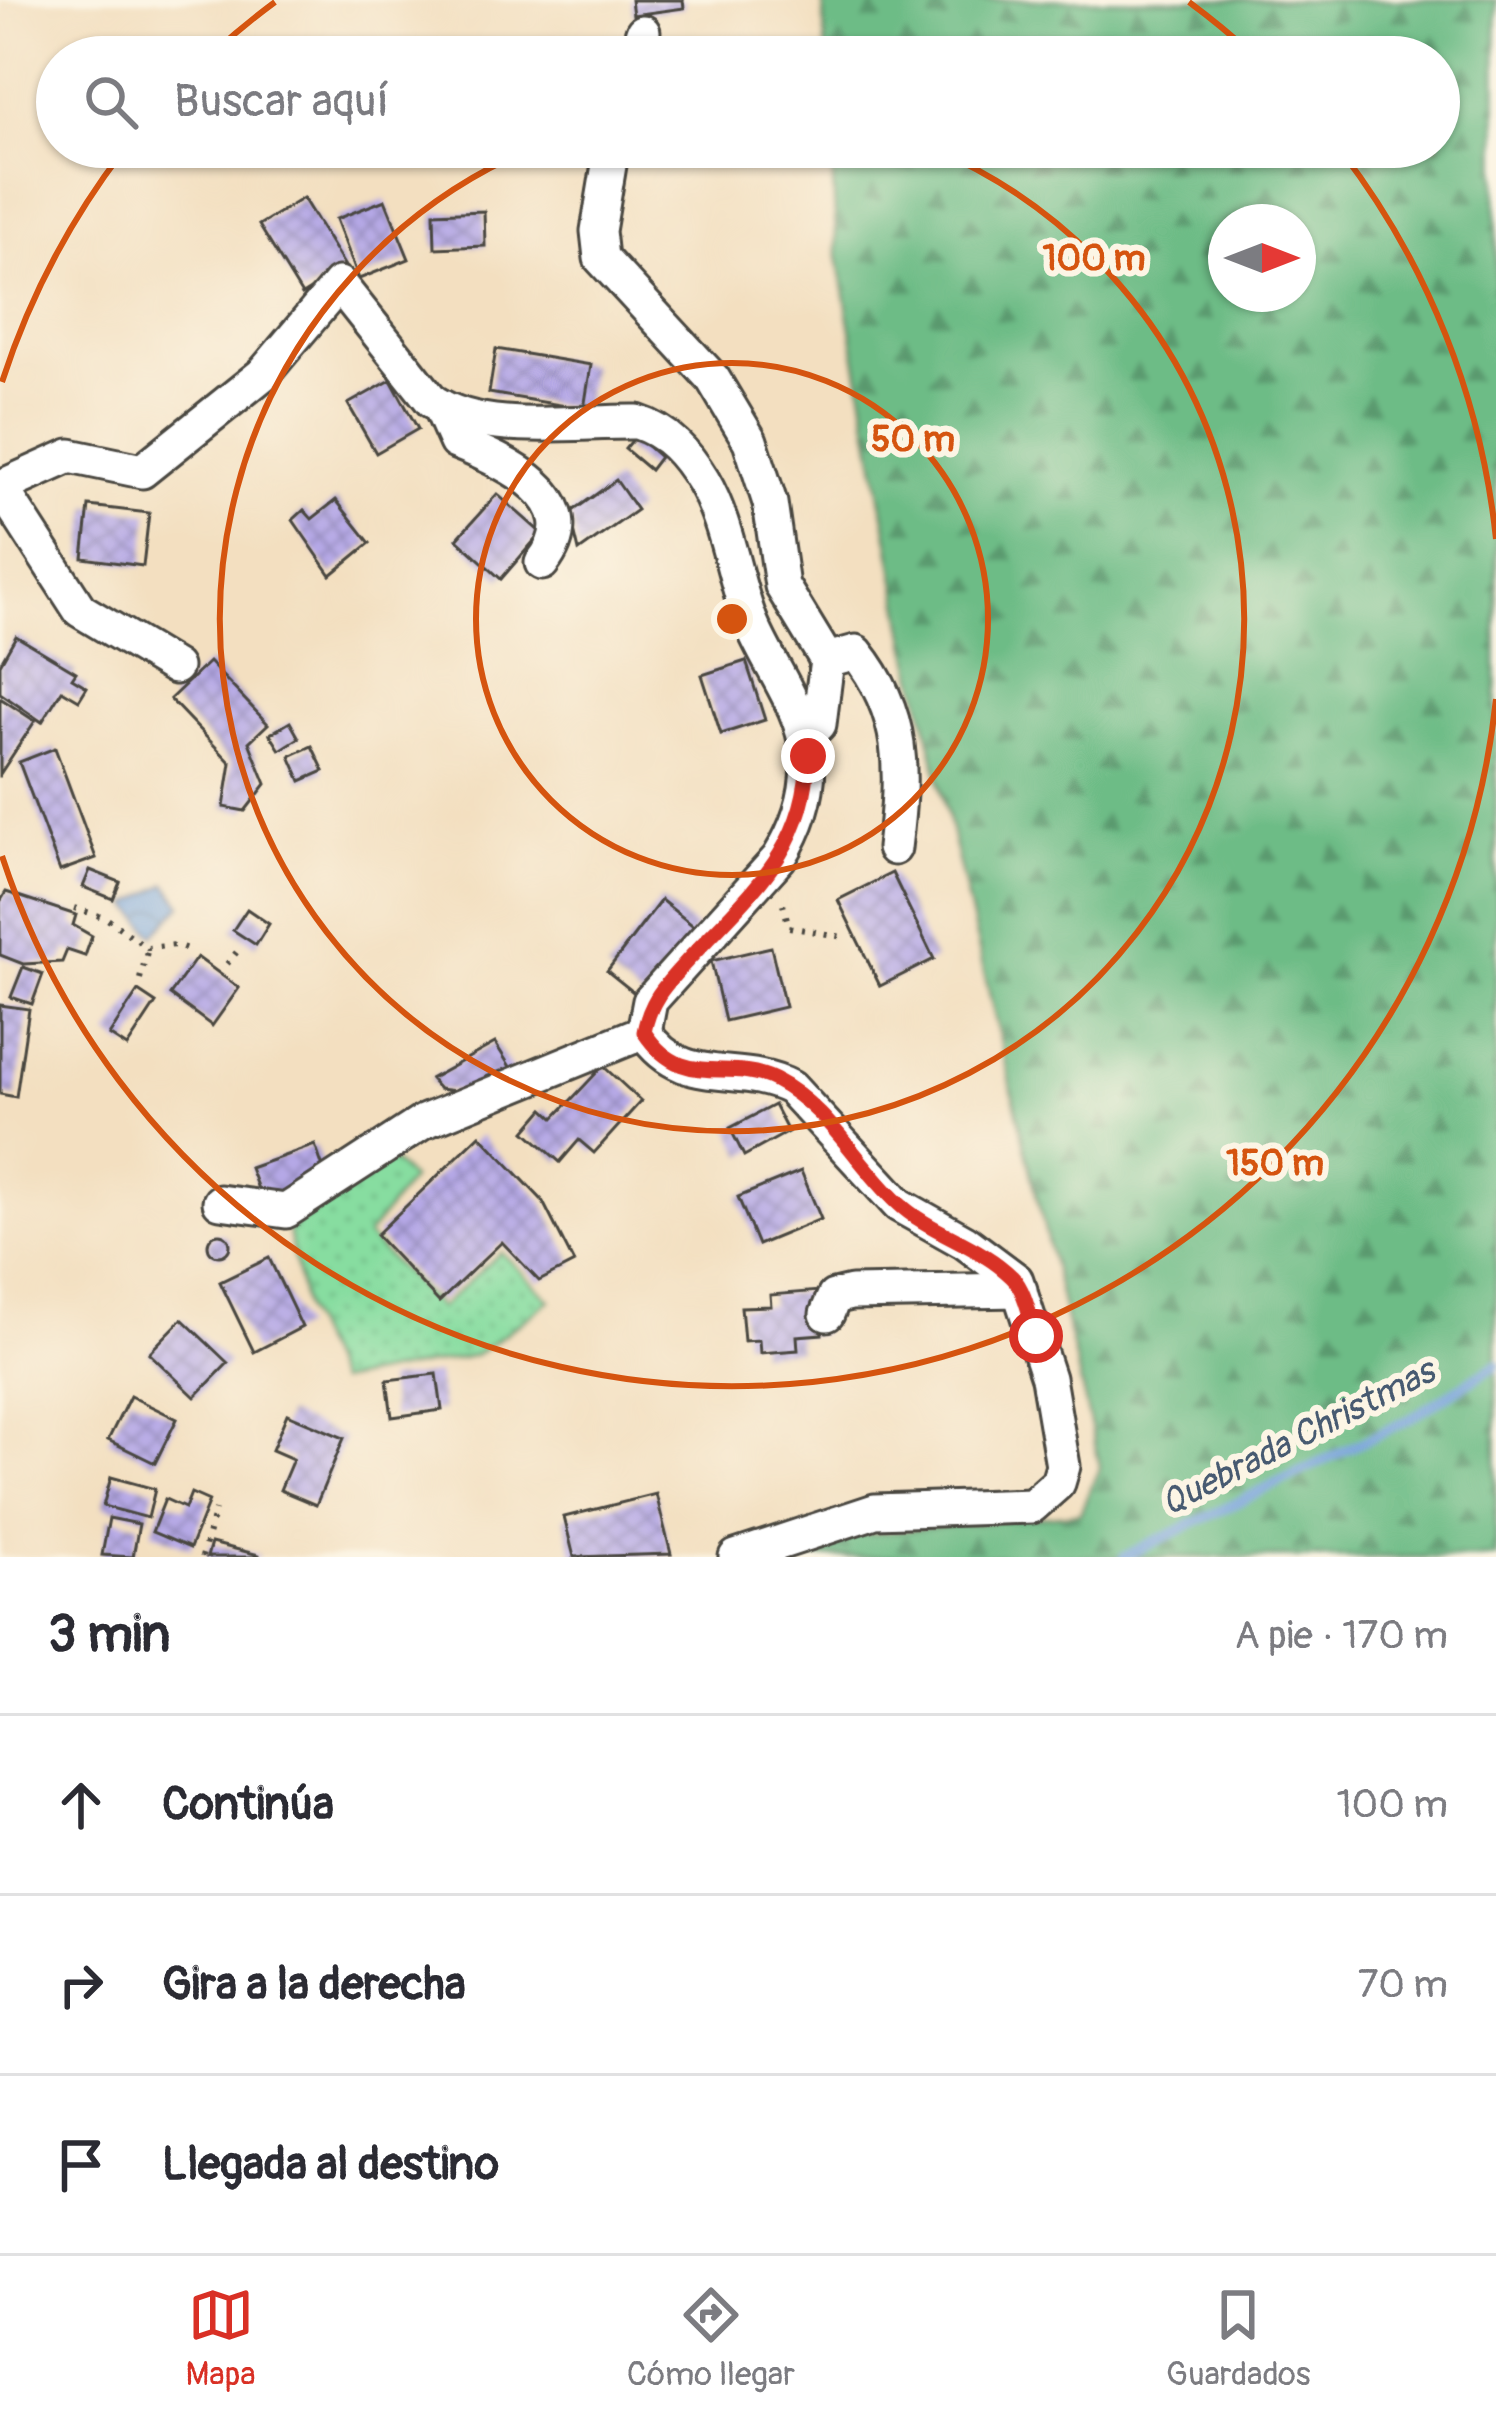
<!DOCTYPE html>
<html lang="es">
<meta charset="utf-8">
<style>
:root{--surface:#fff;--page:#f7f7f7;--text:#2b2b33;--muted:#7c7c81;--line:#e1e1e2;--accent:#d93025}
body{margin:0;font-family:Pangolin,sans-serif;background:var(--page);color:var(--text)}
.compass{position:absolute;left:1208px;top:204px;width:108px;height:108px;border-radius:50%;background:var(--surface);box-shadow:0 3px 9px #0004;rotate:90deg}
.stop{position:absolute;width:36px;height:36px;margin:-27px;border:9px solid #d93025;border-radius:50%;background:#fff}
.stop.end{background:#d93025;border-color:#fff;box-shadow:0 3px 12px #0008}
.list{margin:0;padding:0;list-style:none}
h2{display:flex;justify-content:space-between;align-items:center;height:156px;margin:0;padding:0 48px;font-size:51px}
h2 small{font-size:39px;font-weight:400;color:var(--muted)}
.list li{display:grid;grid-template-columns:78px 1fr auto;gap:36px;align-items:center;box-sizing:border-box;height:180px;padding:0 48px;border-top:3px solid var(--line)}
.list b{display:block;font-size:45px;white-space:nowrap}
.list em{font-size:39px;font-style:normal;color:var(--muted)}
.icon{flex:none;width:66px;height:66px;fill:none;stroke:currentColor;stroke-width:2;stroke-linecap:round;stroke-linejoin:round}
.map{position:relative;flex:none;width:1496px;height:1557px;overflow:hidden}
.search{position:absolute;background:var(--surface);box-shadow:0 3px 9px #0004;left:36px;right:36px;top:36px;height:132px;display:flex;align-items:center;gap:30px;box-sizing:border-box;padding:0 42px;border-radius:66px;color:var(--muted);font-size:45px}
.sheet{height:696px;background:var(--surface)}
nav{display:flex;justify-content:space-around;align-items:center;box-sizing:border-box;height:168px;border-top:3px solid var(--line);background:var(--surface);font-size:33px;color:var(--muted)}
nav a{display:grid;justify-items:center;gap:6px}
nav .on{color:var(--accent)}
.map>svg:first-child{display:block}
</style>
<div class="map">
<svg width="1496" height="1557" viewBox="0 0 1496 1557">
<defs>
<pattern id="forest-firs" width="22" height="20" patternUnits="userSpaceOnUse" patternTransform="scale(3)"><rect width="22" height="20" fill="#6dbc86"/><path d="M5 1l3.5 6h-7zM16 11l3.5 6h-7z" fill="#5a996e"/></pattern>
<pattern id="park-dots" width="8" height="8" patternUnits="userSpaceOnUse" patternTransform="scale(3)"><rect width="8" height="8" fill="#87dda0"/><path d="M2 2h.1M6 6h.1" fill="none" stroke="#75be8a" stroke-width="1.8" stroke-linecap="round"/></pattern>
<pattern id="water-waves" width="16" height="10" patternUnits="userSpaceOnUse" patternTransform="scale(3)"><rect width="16" height="10" fill="#71a0da"/><path d="M0 5q4-4 8 0t8 0" fill="none" stroke="#5d83b1"/></pattern>
<pattern id="building-cross-hatch" width="8" height="8" patternUnits="userSpaceOnUse" patternTransform="scale(3)"><rect width="8" height="8" fill="#b5a8e6"/><path d="M0 0l8 8M0 8l8-8" fill="none" stroke="#9389bb"/></pattern>
</defs>
<rect width="100%" height="100%" fill="#fcf5e5"/>
<filter id="ink" filterUnits="userSpaceOnUse"><feTurbulence type="fractalNoise" baseFrequency=".00833" numOctaves="2"/><feDisplacementMap in="SourceGraphic" scale="24" xChannelSelector="R" yChannelSelector="G"/><feConvolveMatrix kernelMatrix="1 2 1 2 8 2 1 2 1" color-interpolation-filters="sRGB"/></filter>
<filter id="wash" filterUnits="userSpaceOnUse"><feTurbulence type="fractalNoise" baseFrequency=".004" numOctaves="4" result="noise"/><feDisplacementMap in="SourceGraphic" scale="48" xChannelSelector="R" yChannelSelector="G"/><feGaussianBlur stdDeviation="2.7" result="paint"/><feColorMatrix in="noise" values="0 0 0 0 0 0 0 0 0 0 0 0 0 0 0 0 0 1.4 0 .05"/><feComposite in="paint" operator="in"/></filter>
<g filter="url(#wash)">
<rect width="100%" height="100%" fill="#f3dfc0"/>
<path fill="url(#forest-firs)" stroke="#4c7458" stroke-width="3" fill-rule="evenodd" d="M823,0H1496V1557H791L841,1537L1080,1513L1100,1466L908,647L837,251L831,147H1439V57H826ZM1226,222H1298V294H1226Z"/>
<polygon fill="url(#park-dots)" stroke="#598466" stroke-width="3" points="388,1158 411,1179 367,1236 439,1308 501,1252 550,1300 476,1355 337,1382 305,1311 288,1230"/>
<polygon fill="url(#water-waves)" stroke="#4e6682" stroke-width="3" points="167,884 182,905 154,935 129,905"/>
<g fill="none" stroke-linecap="round" stroke-linejoin="round">
<polyline stroke="#71a0da" stroke-width="10" points="1124,1557 1408,1420 1496,1365"/>
</g>
<g id="blocks">
<g fill="url(#building-cross-hatch)">
<polygon points="631,0 683,0 684,8 633,15"/>
<polygon points="303,198 346,268 302,295 259,225"/>
<polygon points="385,200 409,259 359,279 336,219"/>
<polygon points="484,211 485,246 435,248 434,213"/>
<polygon points="496,349 591,365 584,409 489,393"/>
<polygon points="391,380 418,429 376,453 348,404"/>
<polygon points="636,436 660,457 650,470 625,449"/>
<polygon points="616,480 637,510 579,551 570,513"/>
<polygon points="497,494 541,533 501,579 457,539"/>
<polygon points="336,500 370,543 331,575 293,520 304,510 312,519"/>
<polygon points="89,506 149,513 143,566 83,558"/>
<polygon points="16,636 76,672 72,678 87,687 79,700 62,690 42,722 0,693 0,664"/>
<polygon points="746,661 765,720 721,734 702,675"/>
<polygon points="209,662 268,724 249,742 266,784 245,811 224,807 231,763 170,699"/>
<polygon points="0,698 35,721 0,774"/>
<polygon points="290,722 299,738 280,750 270,734"/>
<polygon points="312,746 324,771 301,781 290,756"/>
<polygon points="55,748 96,858 60,871 19,762"/>
<polygon points="90,870 120,882 113,899 83,887"/>
<polygon points="892,873 934,959 880,986 838,900"/>
<polygon points="6,892 76,915 73,925 92,936 85,956 67,950 62,962 23,964 0,955 0,902"/>
<polygon points="661,900 696,928 642,999 607,971"/>
<polygon points="247,909 269,924 256,945 233,930"/>
<polygon points="771,947 785,1007 725,1021 711,961"/>
<polygon points="197,957 239,988 212,1026 170,995"/>
<polygon points="23,967 43,974 32,1004 11,997"/>
<polygon points="138,991 156,1003 127,1047 109,1035"/>
<polygon points="0,1005 29,1009 16,1097 0,1094"/>
<polygon points="495,1043 514,1073 473,1093 439,1089 430,1079"/>
<polygon points="603,1066 641,1101 594,1153 579,1140 560,1162 525,1131 544,1109 554,1118"/>
<polygon points="774,1105 788,1132 744,1156 730,1128"/>
<polygon points="480,1135 542,1200 574,1263 539,1281 502,1242 439,1302 376,1235"/>
<polygon points="315,1145 327,1179 263,1202 250,1168"/>
<polygon points="801,1171 821,1219 758,1245 738,1197"/>
<circle cx="219" cy="1245" r="11"/>
<polygon points="269,1258 302,1327 254,1352 220,1282"/>
<polygon points="819,1291 822,1334 797,1336 798,1350 760,1353 759,1340 744,1341 741,1307 771,1306 770,1295"/>
<polygon points="182,1319 228,1363 195,1397 149,1353"/>
<polygon points="437,1374 442,1410 392,1417 387,1380"/>
<polygon points="130,1396 177,1419 155,1463 108,1440"/>
<polygon points="287,1414 344,1438 316,1505 280,1490 293,1459 272,1450"/>
<polygon points="111,1477 155,1489 148,1518 103,1506"/>
<polygon points="191,1493 209,1501 190,1548 152,1532 165,1499 185,1508"/>
<polygon points="656,1494 671,1554 574,1557 564,1517"/>
<polygon points="109,1518 139,1524 133,1557 102,1555"/>
<polygon points="211,1543 259,1555 259,1557 207,1557"/>
</g>
</g>
</g>
<g filter="url(#ink)">
<use href="#blocks" fill-opacity="0" stroke="#494641" stroke-width="3"/>
<g fill="none" stroke-linecap="round" stroke-linejoin="round">
<g stroke="#494641" stroke-width="39">
<g id="minor">
<polyline points="635,57 643,32"/>
<polyline points="612,147 598,231 601,258 713,379 750,441 770,503 782,586 827,660"/>
<path d="M440,406L456,442C504,461 592,499 542,563"/>
<polyline points="0,486 80,610 175,667"/>
<path d="M1,487L70,456L142,471L263,374L339,284L432,401C483,436 576,421 637,422C668,432 686,453 703,481C727,522 733,575 750,620C767,664 803,706 807,754C811,792 798,827 779,858L650,1001L644,1032C683,1091 738,1060 791,1088L899,1205L965,1242L1016,1280L1048,1378L1063,1466L1058,1483L1032,1506L875,1511L736,1557"/>
<path d="M805,738L819,724L827,660L856,652C906,714 903,773 894,848"/>
<polyline points="220,1202 286,1211 423,1122 644,1032"/>
<polyline points="827,1314 834,1297 851,1293 1020,1290"/>
</g>
</g>
<g stroke="#494641" stroke-width="6" stroke-dasharray="3 9" stroke-linecap="butt">
<polyline points="783,904 789,927 843,937"/>
<polyline points="74,908 106,918 148,948 176,945 193,951"/>
<polyline points="227,964 240,948"/>
<polyline points="140,979 148,948"/>
<polyline points="202,1557 215,1510"/>
</g>
<use href="#minor" stroke="#fff" stroke-width="33"/>
</g>
</g>
<g fill="none" stroke-linecap="round" stroke-linejoin="round" filter="url(#ink)">
<path stroke="#d93025" stroke-width="15" d="M808,756C806,853 747,895 687,961C665,985 650,1000 644,1032C683,1092 727,1056 775,1080C828,1107 855,1162 897,1202C929,1233 979,1244 1012,1277C1025,1289 1030,1318 1036,1336"/>
</g>
<g fill="none" stroke="#d5540f" stroke-width="6">
<circle cx="732" cy="619" r="256"/>
<path d="M932 148A512 512 0 1 1 532 148"/>
<path d="M1496 699A768 768 0 0 1 2 856M2 382A768 768 0 0 1 123 151M213 53A768 768 0 0 1 275 2M1189 2A768 768 0 0 1 1251 53M1341 151A768 768 0 0 1 1496 539"/>
</g>
<g text-anchor="middle" stroke-width="12" stroke-linejoin="round" paint-order="stroke">
<g font-size="36" font-style="italic" fill="#475a71" stroke="#fcf5e5">
<text transform="translate(1297 1436) rotate(-27)" y="13">Quebrada Christmas</text>
</g>
</g>
<circle cx="732" cy="619" r="18" fill="#d5540f" stroke="#fcf5e5" stroke-width="6"/>
<g font-size="36" text-anchor="middle" font-weight="bold" fill="#d5540f" stroke="#fcf5e5" stroke-width="12" stroke-linejoin="round" paint-order="stroke">
<text x="1094" y="270">100 m</text>
<text x="913" y="451">50 m</text>
<text x="1275" y="1175">150 m</text>
</g>
</svg>
<svg class="compass" viewBox="-18 -18 36 36"><path d="M0-13l5 13h-10z" fill="#e53935"/><path d="M0 13l5-13h-10z" fill="#7c7c81"/></svg>
<div class="stop" style="left:1036px;top:1336px"></div>
<div class="stop end" style="left:808px;top:756px"></div>
<div class="search"><svg class="icon" aria-label="search" viewBox="0 0 24 24"><circle cx="10" cy="10" r="6"/><path d="M15 15l6 6"/></svg>Buscar aquí</div>
</div>
<section class="sheet">
<h2>3 min<small>A pie · 170 m</small></h2>
<ul class="list">
<li><svg class="icon" aria-label="ahead" viewBox="0 0 24 24"><path d="M12 20V5M6 11l6-6 6 6"/></svg><div><b>Continúa</b></div><em>100 m</em></li>
<li><svg class="icon" aria-label="right" viewBox="0 0 24 24"><path d="M7 20v-9h11M14 6l5 5-5 5"/></svg><div><b>Gira a la derecha</b></div><em>70 m</em></li>
<li><svg class="icon" aria-label="arrive" viewBox="0 0 24 24"><path d="M6 21V4h12l-3 4 3 4H6"/></svg><div><b>Llegada al destino</b></div></li>
</ul>
</section>
<nav>
<a class="on"><svg class="icon" aria-label="map" viewBox="0 0 24 24"><path d="M3 6l6-2 6 2 6-2v14l-6 2-6-2-6 2zM9 4v14M15 6v14"/></svg>Mapa</a>
<a><svg class="icon" aria-label="directions" viewBox="0 0 24 24"><path d="M12 3l9 9-9 9-9-9zM9 14v-3h6M13 9l2 2-2 2"/></svg>Cómo llegar</a>
<a><svg class="icon" aria-label="saved" viewBox="0 0 24 24"><path d="M7 4h10v16l-5-4-5 4z"/></svg>Guardados</a>
</nav>
